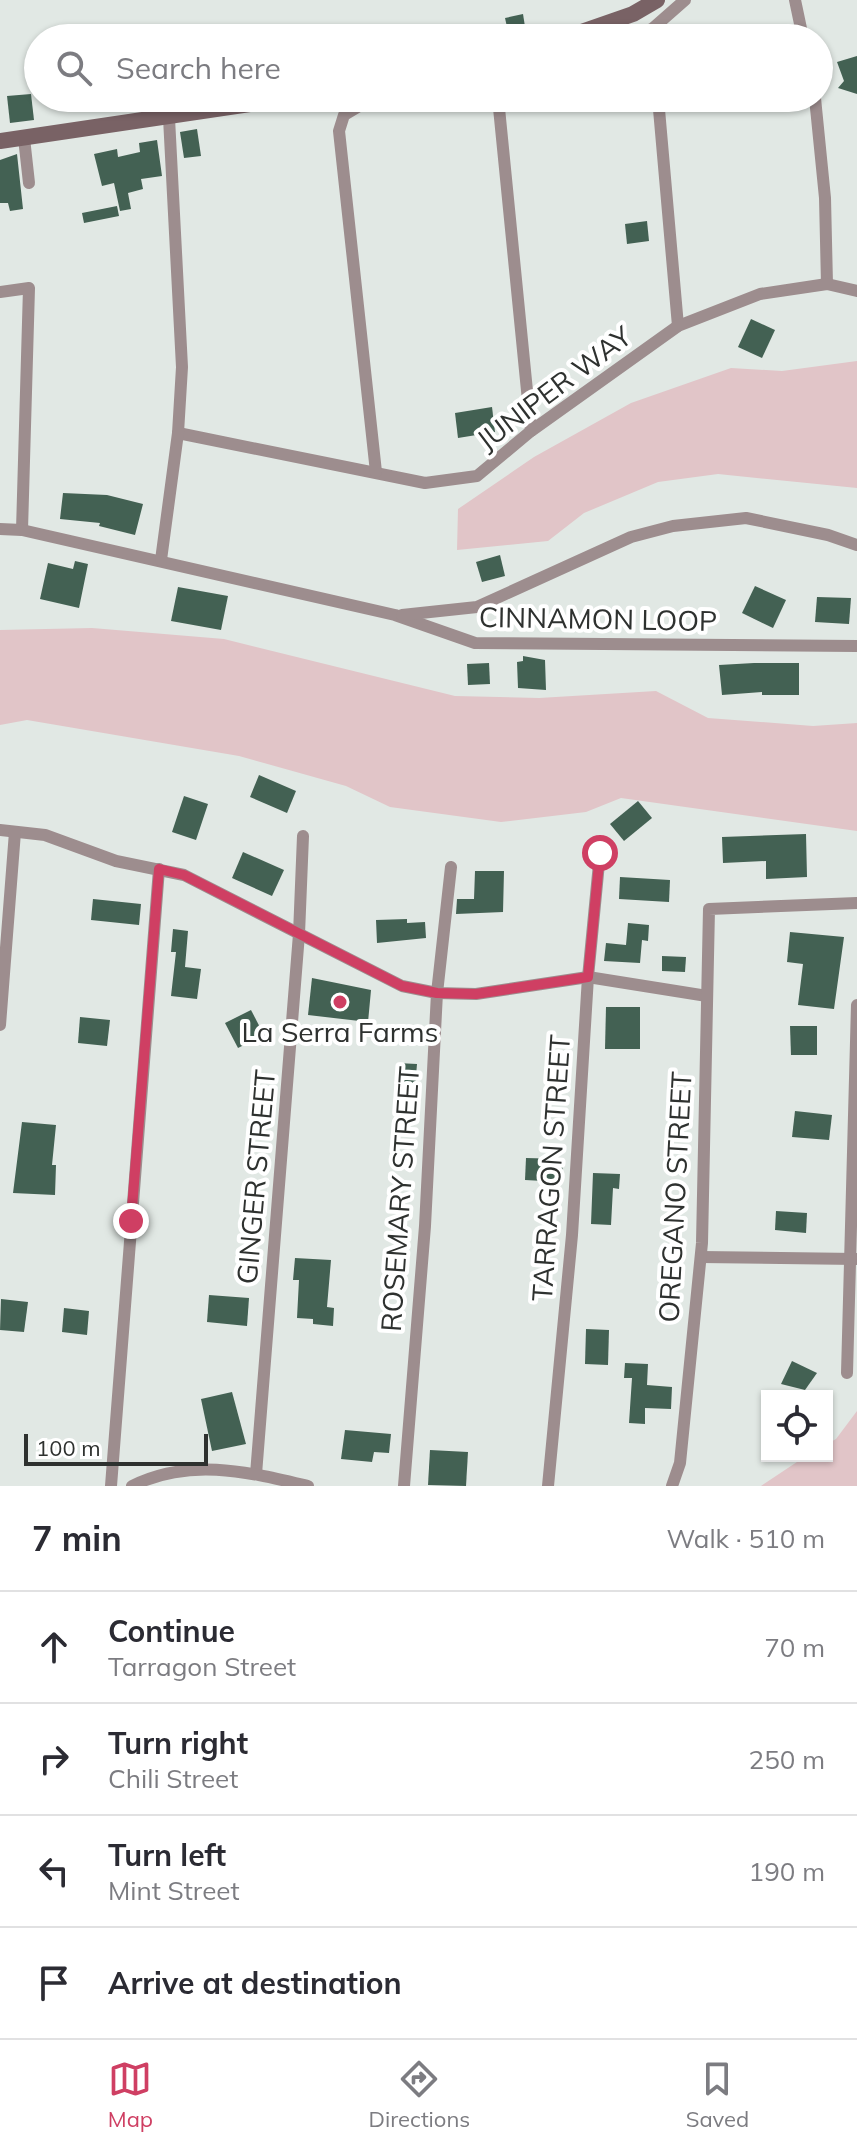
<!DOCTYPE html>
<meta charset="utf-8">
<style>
:root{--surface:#fff;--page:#f7f7f7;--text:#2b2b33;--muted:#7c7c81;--line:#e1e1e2;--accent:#cf3f63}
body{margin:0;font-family:Mulish,sans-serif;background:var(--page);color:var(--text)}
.controls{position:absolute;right:24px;bottom:24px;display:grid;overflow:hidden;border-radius:0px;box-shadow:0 2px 6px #0004}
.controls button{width:72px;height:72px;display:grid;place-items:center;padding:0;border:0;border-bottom:2px solid var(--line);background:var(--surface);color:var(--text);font:40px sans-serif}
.scale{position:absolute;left:24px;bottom:20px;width:184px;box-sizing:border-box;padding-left:8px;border:4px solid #2e312f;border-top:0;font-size:22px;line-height:28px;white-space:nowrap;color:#2e312f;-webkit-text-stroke:6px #fff;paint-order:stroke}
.stop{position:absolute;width:24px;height:24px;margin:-18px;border:6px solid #cf3f63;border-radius:50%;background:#fff}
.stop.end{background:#cf3f63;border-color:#fff;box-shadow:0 2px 8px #0008}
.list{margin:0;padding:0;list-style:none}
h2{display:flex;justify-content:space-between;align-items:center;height:104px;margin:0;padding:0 32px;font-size:34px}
h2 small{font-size:26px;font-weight:400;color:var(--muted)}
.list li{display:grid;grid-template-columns:52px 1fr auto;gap:24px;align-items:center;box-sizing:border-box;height:112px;padding:0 32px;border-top:2px solid var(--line)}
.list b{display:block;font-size:30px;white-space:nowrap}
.list p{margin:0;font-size:26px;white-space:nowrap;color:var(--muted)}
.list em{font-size:26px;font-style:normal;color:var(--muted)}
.icon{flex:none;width:44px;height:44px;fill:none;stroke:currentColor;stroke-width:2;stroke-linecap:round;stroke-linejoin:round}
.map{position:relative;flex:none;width:857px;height:1486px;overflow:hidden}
.search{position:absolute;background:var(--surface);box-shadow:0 2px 6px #0004;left:24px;right:24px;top:24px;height:88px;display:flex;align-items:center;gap:20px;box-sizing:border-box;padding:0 28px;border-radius:44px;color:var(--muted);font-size:30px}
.sheet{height:552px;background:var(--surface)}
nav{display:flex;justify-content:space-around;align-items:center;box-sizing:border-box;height:112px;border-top:2px solid var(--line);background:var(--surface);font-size:22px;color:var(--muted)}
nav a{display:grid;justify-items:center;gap:4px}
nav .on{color:var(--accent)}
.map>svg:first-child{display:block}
</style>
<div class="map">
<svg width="857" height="1486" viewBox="0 0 857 1486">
<rect width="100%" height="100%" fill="#e1e8e4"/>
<g fill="#e1c5c8">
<polygon points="857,361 857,488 718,474 658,482 584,513 548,541 457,550 458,509 534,457 631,403 731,368 782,371"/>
<polygon points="92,628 224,639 455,696 539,698 656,691 708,718 813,726 857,723 857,831 621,798 586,812 501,822 390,807 346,786 239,756 27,720 0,725 0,630"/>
<polygon points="857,1411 857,1486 761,1486 806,1456 827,1456 827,1444 836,1439"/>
</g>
<g fill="#436153">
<polygon points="523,14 526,33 509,36 505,18"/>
<polygon points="857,56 857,94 838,88 844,81 837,62"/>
<polygon points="31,94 34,120 10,123 7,96"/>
<polygon points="197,129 201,156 184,158 180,132"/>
<polygon points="157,140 162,176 141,179 143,189 128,193 131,209 120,211 114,183 102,186 94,154 117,149 118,157 140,152 139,143"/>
<polygon points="17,154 23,209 10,211 8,203 0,203 0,160"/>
<polygon points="117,206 119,216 84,223 82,213"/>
<polygon points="647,221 649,241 627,244 625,224"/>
<polygon points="751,319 775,330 762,358 738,347"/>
<polygon points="492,407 495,432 458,438 455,413"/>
<polygon points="63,493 107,495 143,504 135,535 99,526 100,523 60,519"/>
<polygon points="500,555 505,576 482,582 476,562"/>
<polygon points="75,561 88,564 79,608 40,599 48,563 73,569"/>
<polygon points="755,586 786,600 773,628 742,613"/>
<polygon points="178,587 228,596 221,630 171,621"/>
<polygon points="817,597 851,598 849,624 815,622"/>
<polygon points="523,656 545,660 546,690 518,688 517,662 523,661"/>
<polygon points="489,663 490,684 468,685 467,664"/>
<polygon points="754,663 799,663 799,695 762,695 762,692 722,695 719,665"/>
<polygon points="259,775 296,791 287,813 250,797"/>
<polygon points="184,796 208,804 196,840 172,832"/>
<polygon points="638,801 652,818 624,841 610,824"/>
<polygon points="806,834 807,877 766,879 766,861 723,863 722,837"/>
<polygon points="243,852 284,870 272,896 232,878"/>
<polygon points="475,871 504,871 503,912 456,914 457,899 474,899"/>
<polygon points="620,877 670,880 669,902 619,899"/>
<polygon points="93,899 141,904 139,925 91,920"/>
<polygon points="407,919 407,923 425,922 426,938 377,943 376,920"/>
<polygon points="628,923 649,925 648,941 642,940 640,963 604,961 606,943 626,945"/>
<polygon points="173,929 188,931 185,967 201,969 197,999 171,996 176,952 171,952"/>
<polygon points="790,932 844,937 834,1009 798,1005 803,964 787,962"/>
<polygon points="662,956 686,957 685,972 662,971"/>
<polygon points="312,978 371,990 368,1022 308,1015"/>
<polygon points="606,1007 640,1007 640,1049 605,1049"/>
<polygon points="251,1010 264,1035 238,1048 225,1023"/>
<polygon points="80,1017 110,1020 107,1046 78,1043"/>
<polygon points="790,1026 817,1026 817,1055 791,1055"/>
<polygon points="397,1063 417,1064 415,1088 395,1086"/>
<polygon points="795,1111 832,1115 829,1140 792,1137"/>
<polygon points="22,1122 56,1125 52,1165 56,1165 55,1195 13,1193"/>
<polygon points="526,1158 563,1159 562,1182 525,1180"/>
<polygon points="593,1173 620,1174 619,1189 613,1188 611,1225 591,1224"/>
<polygon points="776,1211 807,1213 806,1233 775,1230"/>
<polygon points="295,1258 331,1260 327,1307 334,1308 333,1326 313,1324 313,1319 297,1318 299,1280 293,1280"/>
<polygon points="209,1295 249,1298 247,1326 207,1322"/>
<polygon points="1,1299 28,1302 24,1332 0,1330"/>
<polygon points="64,1308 89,1311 87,1335 62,1332"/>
<polygon points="586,1329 609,1330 608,1365 585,1364"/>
<polygon points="792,1361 817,1373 805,1390 781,1384"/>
<polygon points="625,1363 648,1364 647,1385 672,1387 671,1409 645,1408 645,1424 629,1423 632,1378 624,1378"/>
<polygon points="232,1392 246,1444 212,1451 201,1399"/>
<polygon points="345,1430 391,1434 389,1453 374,1452 372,1462 341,1459"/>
<polygon points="430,1450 468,1452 466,1486 428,1485"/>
</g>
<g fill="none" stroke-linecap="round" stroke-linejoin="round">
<g stroke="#9d8d8e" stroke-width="12">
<polyline points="795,0 803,38"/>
<polyline points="307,32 324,30 330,38"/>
<polyline points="626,38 652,29 685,0"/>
<polyline points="498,98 531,431"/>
<polyline points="658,98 678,326"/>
<polyline points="815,98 825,198 827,284"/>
<polyline points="24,138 29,183"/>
<polyline points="0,292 29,288 22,530"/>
<polyline points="178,433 425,483 477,476 531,431 678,326 760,294 827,284 857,291"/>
<polyline points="376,472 339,131 344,115 359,106 401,98"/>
<polyline points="0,529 22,530 395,615 475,643 857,646"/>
<polyline points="161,560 178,433 182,367 169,118"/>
<polyline points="402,615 477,607 631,537 673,526 746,518 828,535 857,545"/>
<polyline points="0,830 45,835 116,861 184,875 402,986 437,993 476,994 588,977 707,996"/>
<polyline points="0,1025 15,832"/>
<polyline points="701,1257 857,1259"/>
<polyline points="847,1373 857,1005"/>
<polyline points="256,1474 299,934 303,836"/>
<polyline points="111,1486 159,869"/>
<path d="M132,1486C190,1457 248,1472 308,1486"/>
<polyline points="404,1486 425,1226 437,993 451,867"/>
<polyline points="548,1486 572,1235 588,977 600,853"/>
<polyline points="672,1486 680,1463 702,1243 709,909 857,903"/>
</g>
<g stroke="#796265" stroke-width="16">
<polyline points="564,38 633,14 657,0"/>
<polyline points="0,141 291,98"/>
</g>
</g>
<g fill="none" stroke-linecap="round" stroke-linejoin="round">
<polyline stroke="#cf3f63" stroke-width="10" points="131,1221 159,869 184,875 402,986 437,993 476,994 588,977 600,853"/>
</g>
<circle fill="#cf3f63" stroke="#fff" stroke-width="3" cx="340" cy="1002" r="8"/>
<g text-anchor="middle" stroke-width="8" stroke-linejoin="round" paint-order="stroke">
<g font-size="28" fill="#2e312f" stroke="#fff">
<text transform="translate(554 388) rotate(-37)" y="10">JUNIPER WAY</text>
<text transform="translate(598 619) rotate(1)" y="10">CINNAMON LOOP</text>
<text transform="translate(551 1168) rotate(-86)" y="10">TARRAGON STREET</text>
<text transform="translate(256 1177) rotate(-85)" y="10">GINGER STREET</text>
<text transform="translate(675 1197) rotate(-87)" y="10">OREGANO STREET</text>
<text transform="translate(400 1199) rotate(-86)" y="10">ROSEMARY STREET</text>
</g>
<g font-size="28" fill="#2e312f" stroke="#fff">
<text x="340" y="1042">La Serra Farms</text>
</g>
</g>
</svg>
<div class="controls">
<button><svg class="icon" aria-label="locate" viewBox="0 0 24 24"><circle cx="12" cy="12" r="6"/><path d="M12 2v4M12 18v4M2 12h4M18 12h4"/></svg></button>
</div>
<div class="scale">100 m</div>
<div class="stop" style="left:600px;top:853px"></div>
<div class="stop end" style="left:131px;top:1221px"></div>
<div class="search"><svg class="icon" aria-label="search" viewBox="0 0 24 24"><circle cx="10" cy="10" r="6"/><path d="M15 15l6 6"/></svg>Search here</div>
</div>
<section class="sheet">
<h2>7 min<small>Walk · 510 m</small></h2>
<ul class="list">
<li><svg class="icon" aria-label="ahead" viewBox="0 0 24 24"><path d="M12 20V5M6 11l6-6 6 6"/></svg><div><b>Continue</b><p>Tarragon Street</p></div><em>70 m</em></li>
<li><svg class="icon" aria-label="right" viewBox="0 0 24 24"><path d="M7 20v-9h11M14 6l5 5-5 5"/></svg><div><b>Turn right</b><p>Chili Street</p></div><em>250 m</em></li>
<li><svg class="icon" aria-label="left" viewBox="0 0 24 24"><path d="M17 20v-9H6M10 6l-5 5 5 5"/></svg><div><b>Turn left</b><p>Mint Street</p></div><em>190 m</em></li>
<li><svg class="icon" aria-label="arrive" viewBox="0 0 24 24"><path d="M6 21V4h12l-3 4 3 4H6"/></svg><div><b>Arrive at destination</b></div></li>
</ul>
</section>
<nav>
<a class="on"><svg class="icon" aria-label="map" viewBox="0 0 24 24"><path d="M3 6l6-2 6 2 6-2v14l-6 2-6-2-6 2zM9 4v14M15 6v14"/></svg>Map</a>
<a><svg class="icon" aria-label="directions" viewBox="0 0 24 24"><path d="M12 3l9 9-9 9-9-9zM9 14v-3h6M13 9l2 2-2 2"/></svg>Directions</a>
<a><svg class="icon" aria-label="saved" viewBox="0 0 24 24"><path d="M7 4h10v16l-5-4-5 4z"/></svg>Saved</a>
</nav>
